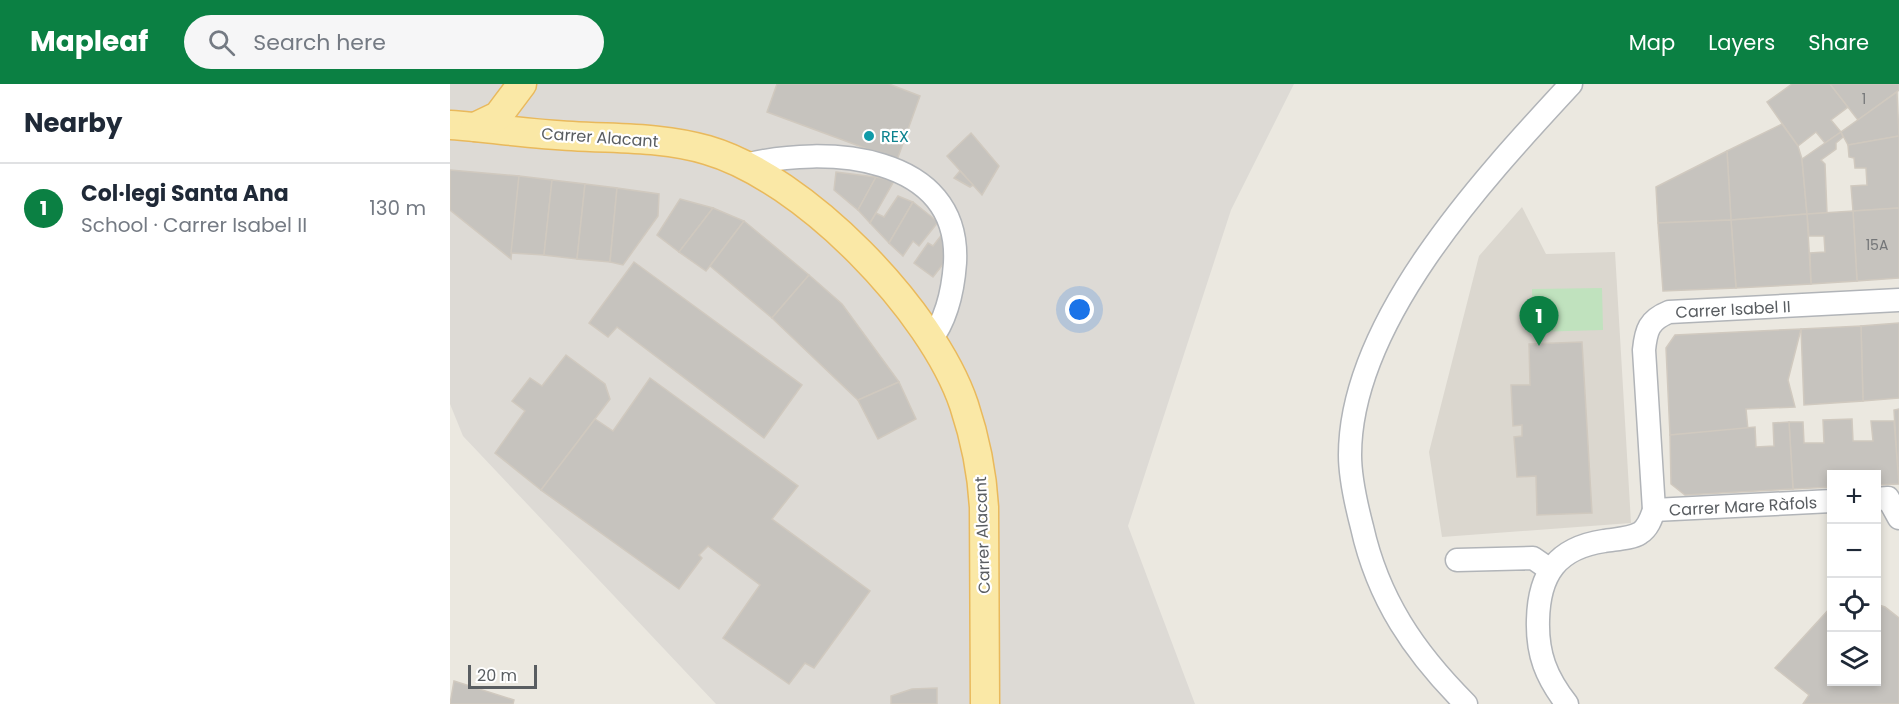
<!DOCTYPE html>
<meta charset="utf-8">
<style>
:root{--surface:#fff;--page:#f6f6f7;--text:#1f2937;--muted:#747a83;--line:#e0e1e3;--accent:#0b8043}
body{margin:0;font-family:Poppins,sans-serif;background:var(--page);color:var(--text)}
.controls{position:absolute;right:18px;bottom:18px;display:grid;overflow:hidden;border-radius:0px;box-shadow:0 3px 9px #0003}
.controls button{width:54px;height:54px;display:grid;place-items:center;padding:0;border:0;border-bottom:2px solid var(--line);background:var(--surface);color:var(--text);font:30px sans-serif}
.scale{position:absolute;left:18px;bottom:15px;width:69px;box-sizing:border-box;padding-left:6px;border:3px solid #595d61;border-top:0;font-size:16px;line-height:21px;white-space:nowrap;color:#595d61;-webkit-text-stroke:4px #fff;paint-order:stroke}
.you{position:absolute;left:630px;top:226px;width:21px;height:21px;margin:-15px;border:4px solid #fff;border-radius:50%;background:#1a73e8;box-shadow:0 0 0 9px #1a73e833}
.badge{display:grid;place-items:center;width:39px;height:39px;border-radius:50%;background:var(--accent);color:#fff;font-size:20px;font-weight:700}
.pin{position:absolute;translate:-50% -50px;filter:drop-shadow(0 2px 3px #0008)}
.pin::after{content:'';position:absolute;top:32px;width:21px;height:18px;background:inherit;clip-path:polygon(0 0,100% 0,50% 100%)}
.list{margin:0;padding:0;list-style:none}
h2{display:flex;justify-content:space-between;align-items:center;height:78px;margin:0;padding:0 24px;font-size:26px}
h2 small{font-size:20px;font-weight:400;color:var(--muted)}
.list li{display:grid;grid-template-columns:39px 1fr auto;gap:18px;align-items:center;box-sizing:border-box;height:90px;padding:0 24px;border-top:2px solid var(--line)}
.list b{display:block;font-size:22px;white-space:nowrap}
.list p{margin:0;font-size:20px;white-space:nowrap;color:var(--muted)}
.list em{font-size:20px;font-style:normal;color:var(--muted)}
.icon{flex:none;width:33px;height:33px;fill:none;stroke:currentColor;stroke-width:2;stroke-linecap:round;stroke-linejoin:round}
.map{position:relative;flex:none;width:1449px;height:620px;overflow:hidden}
header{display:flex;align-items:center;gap:36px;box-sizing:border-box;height:84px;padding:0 30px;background:var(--accent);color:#fff}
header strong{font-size:28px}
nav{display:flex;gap:33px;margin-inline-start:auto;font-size:21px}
.search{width:420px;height:54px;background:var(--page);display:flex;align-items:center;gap:15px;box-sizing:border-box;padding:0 21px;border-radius:33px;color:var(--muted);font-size:22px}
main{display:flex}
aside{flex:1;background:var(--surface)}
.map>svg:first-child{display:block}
</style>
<header>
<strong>Mapleaf</strong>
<div class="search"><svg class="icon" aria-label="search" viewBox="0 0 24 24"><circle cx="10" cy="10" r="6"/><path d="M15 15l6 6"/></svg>Search here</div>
<nav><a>Map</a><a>Layers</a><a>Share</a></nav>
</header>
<main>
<aside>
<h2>Nearby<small></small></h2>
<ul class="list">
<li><span class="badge">1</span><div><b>Col·legi Santa Ana</b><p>School · Carrer Isabel II</p></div><em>130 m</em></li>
</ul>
</aside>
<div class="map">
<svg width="1449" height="620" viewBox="0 0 1449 620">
<rect width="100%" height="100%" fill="#ebe8e0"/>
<polygon fill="#dddad5" points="0,0 844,0 781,126 678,442 745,620 266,620 13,352 0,320"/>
<polygon fill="#dbd7cf" points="1072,123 1096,170 1165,168 1181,439 992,453 979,368 1029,172"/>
<polygon fill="#c0e2be" points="1152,204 1153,246 1083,248 1082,205"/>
<g fill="#c6c3be" stroke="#d0c9bf" stroke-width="1.5">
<polygon points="327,0 439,0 470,12 447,76 317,28"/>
<polygon points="1342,0 1380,0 1398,23 1381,36 1391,48 1375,59 1366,48 1348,62 1317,18"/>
<polygon points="1380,0 1449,0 1449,6 1408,36"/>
<polygon points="1447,8 1449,52 1398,61 1391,48"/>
<polygon points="1332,40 1348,62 1352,75 1357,130 1281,136 1277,67"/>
<polygon points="1391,48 1393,53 1386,59 1386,65 1371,76 1375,80 1377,129 1357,130 1352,75"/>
<polygon points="521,49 549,82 532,111 497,72"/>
<polygon points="1449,52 1449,124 1403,127 1401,102 1417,101 1416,84 1405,84 1404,74 1399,73 1398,61"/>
<polygon points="1277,67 1281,136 1208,139 1206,103"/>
<polygon points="0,86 69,92 61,175 0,126"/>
<polygon points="510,87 523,101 520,103 504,94"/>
<polygon points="386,88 426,93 408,126 384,106"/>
<polygon points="69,92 102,96 94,171 61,169"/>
<polygon points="426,93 444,97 420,139 408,126"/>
<polygon points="102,96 135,100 127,175 94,171"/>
<polygon points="135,100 167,104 160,178 127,175"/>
<polygon points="167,104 209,110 208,132 173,181 160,178"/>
<polygon points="448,112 463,118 439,159 420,139 426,129 434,133"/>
<polygon points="230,115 263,124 229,168 207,151"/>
<polygon points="463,118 488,138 469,162 463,157 453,172 439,159"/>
<polygon points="263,124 294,137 256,187 229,168"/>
<polygon points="1449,124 1449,194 1407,197 1403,127"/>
<polygon points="1403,127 1407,197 1361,200 1360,169 1375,168 1374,152 1359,152 1357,130"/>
<polygon points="1357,130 1361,200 1286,204 1281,136"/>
<polygon points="1281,136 1286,204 1213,207 1208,139"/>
<polygon points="294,137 359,191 322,234 260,182"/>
<polygon points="493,149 497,175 483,193 464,179 478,159 483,162"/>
<polygon points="184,178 352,301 314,354 167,243 158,253 139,239"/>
<polygon points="359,191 392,220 449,298 408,316 322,234"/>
<polygon points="1449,239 1449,314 1413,317 1411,242"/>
<polygon points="1411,242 1413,317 1354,321 1351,245"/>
<polygon points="1351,245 1338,296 1345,323 1296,325 1298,346 1220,351 1216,264 1225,251"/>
<polygon points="1132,258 1142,429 1087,431 1086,392 1067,393 1064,353 1072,352 1072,341 1063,342 1061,301 1080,301 1079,260"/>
<polygon points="116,271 155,300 160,315 91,406 45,369 75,327 62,317 80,294 92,302"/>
<polygon points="200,294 348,402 322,435 420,507 364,584 355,579 339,600 273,554 310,501 258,462 249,471 252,474 229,505 91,406 145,335 163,347"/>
<polygon points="449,298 466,335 428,355 408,316"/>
<polygon points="1449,325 1449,394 1448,394 1444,326"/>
<polygon points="1402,335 1403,357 1423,357 1421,337 1444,337 1449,400 1426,401 1426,390 1382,390 1382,403 1343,405 1339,338 1353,338 1354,359 1374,359 1373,336"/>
<polygon points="1339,338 1343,405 1235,411 1221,400 1220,351 1305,343 1306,363 1324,362 1323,339"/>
<polygon points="1426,520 1435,523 1449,534 1449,620 1353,620 1359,611 1325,584 1382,522 1382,598 1426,598"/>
<polygon points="4,597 64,616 63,620 0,620"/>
<polygon points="487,604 487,620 441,620 441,612 462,605"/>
</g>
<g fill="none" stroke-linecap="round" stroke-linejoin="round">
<g stroke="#b1b4b8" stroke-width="25">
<g id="minor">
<path d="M296,81C374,61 511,69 505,179C503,207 497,235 480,257"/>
<polyline points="1426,415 1438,414 1449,434"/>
<polyline points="1204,426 1382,417"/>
<polyline points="1007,476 1083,474 1099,485"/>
<path d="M1016,620C964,568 928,515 912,443C906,420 900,395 900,371C900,237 1035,93 1121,0"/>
<path d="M1117,620C1096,593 1087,570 1088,536C1089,490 1107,464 1154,457C1164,455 1181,455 1190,449C1198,444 1201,435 1204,426L1194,266C1196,246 1199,236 1219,228L1449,216"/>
</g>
</g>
<g stroke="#e9b95c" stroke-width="31">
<g id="major">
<path d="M0,41C41,44 81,50 122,52C168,55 212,53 257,66C354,94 482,226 514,321C525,354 532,389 534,423L535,620"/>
<polyline points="25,43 48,32 72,0"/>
</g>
</g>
<use href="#minor" stroke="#fff" stroke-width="22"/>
<use href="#major" stroke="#fae8a6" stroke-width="28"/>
</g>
<circle fill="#0f9aa8" stroke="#fff" stroke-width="2" cx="419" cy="52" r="6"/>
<g text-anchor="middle" stroke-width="4.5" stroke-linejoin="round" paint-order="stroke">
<g font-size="14" fill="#747678">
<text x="1414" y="20">1</text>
<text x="1427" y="166">15A</text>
</g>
<g font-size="16" fill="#0d838f" stroke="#fff" text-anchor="start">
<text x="431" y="58">REX</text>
</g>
<g font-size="16" fill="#595d61" stroke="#fff">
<text transform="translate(150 53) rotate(4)" y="6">Carrer Alacant</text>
<text transform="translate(1283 225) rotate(-3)" y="6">Carrer Isabel II</text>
<text transform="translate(1293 422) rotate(-3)" y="6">Carrer Mare Ràfols</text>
<text transform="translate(532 451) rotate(-92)" y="6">Carrer Alacant</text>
</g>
</g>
</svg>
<div class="controls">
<button>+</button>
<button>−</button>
<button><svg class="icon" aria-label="locate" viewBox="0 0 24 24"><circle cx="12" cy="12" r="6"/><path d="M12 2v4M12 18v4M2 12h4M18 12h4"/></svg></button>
<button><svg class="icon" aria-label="layers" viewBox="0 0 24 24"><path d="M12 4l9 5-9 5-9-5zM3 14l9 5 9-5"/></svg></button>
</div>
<div class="scale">20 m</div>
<div class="you"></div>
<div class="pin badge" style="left:1089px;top:262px">1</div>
</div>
</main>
